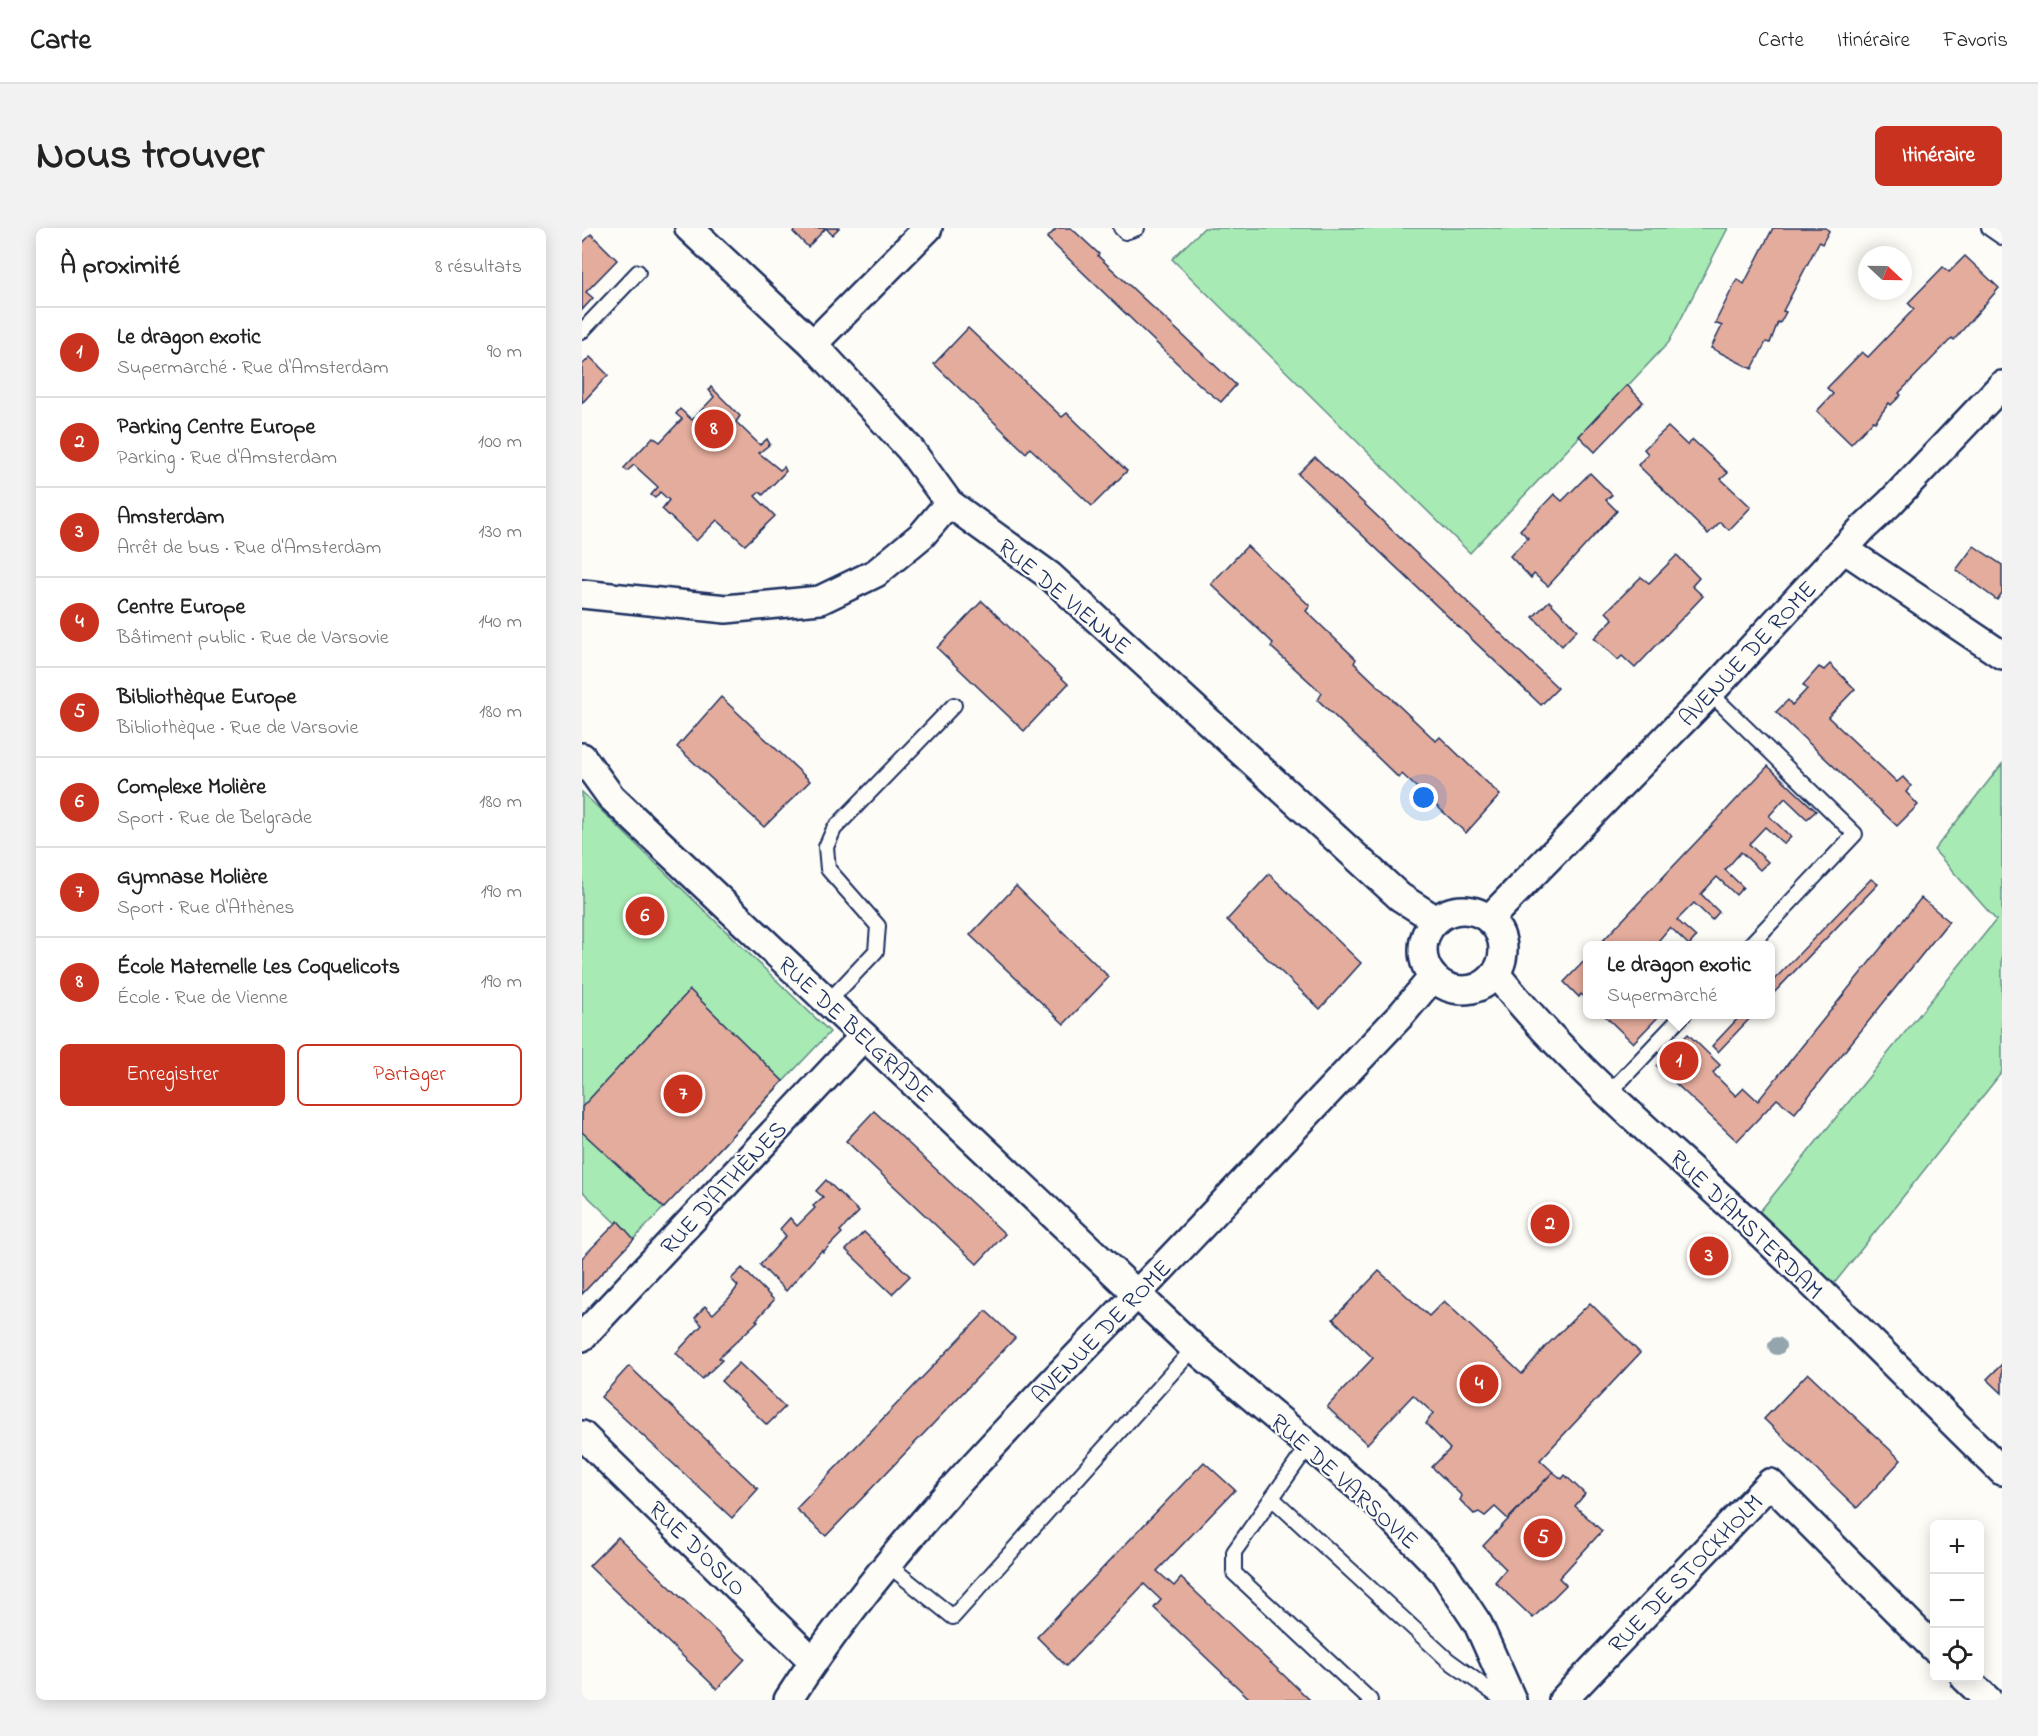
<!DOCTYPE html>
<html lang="fr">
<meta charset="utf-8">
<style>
:root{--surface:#fff;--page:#f2f2f2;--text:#222;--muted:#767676;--line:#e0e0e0;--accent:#c8321e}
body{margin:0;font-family:"Indie Flower",sans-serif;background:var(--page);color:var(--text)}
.controls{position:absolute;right:18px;bottom:18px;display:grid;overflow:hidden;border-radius:9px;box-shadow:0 3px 15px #0003}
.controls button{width:54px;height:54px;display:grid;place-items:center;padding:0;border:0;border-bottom:2px solid var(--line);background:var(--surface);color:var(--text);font:30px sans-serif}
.compass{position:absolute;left:1276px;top:18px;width:54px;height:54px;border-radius:50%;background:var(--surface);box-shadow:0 3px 15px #0003;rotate:112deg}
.you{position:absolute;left:842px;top:570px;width:21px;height:21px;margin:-15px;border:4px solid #fff;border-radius:50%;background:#1a73e8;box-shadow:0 0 0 9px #1a73e833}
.badge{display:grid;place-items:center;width:39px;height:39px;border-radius:50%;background:var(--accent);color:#fff;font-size:20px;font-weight:700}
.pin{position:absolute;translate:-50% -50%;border:3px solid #fff;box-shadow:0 2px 6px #0006}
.popup{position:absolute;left:1001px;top:713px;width:192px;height:78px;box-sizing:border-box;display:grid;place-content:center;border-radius:9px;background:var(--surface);filter:drop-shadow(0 2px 4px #0005);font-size:20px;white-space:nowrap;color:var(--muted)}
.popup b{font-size:22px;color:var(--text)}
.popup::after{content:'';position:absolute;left:50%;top:100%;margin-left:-12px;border:12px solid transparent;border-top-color:var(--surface)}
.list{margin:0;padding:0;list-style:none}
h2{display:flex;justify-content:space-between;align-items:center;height:78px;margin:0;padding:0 24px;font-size:26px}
h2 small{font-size:20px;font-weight:400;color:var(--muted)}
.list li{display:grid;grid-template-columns:39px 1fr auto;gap:18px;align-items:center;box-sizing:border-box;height:90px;padding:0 24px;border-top:2px solid var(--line)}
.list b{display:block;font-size:22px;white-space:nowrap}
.list p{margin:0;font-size:20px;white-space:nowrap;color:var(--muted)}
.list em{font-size:20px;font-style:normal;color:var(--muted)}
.actions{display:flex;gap:12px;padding:18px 24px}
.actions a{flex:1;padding:14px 0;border:2px solid var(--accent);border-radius:9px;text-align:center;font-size:21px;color:var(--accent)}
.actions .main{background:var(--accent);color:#fff}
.icon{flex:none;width:33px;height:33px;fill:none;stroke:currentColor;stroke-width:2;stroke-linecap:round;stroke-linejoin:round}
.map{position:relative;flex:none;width:1420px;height:1472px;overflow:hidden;border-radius:9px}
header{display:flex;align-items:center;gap:36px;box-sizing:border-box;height:84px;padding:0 30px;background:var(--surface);border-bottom:2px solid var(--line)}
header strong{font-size:28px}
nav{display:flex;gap:33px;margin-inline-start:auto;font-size:21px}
.intro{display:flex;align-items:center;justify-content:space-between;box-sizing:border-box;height:144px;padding:0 36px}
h1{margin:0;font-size:42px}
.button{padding:15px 27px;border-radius:9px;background:var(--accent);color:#fff;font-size:21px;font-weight:700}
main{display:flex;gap:36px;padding:0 36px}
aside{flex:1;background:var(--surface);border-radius:9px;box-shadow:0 3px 15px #0003}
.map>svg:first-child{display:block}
</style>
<header>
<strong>Carte</strong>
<nav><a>Carte</a><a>Itinéraire</a><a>Favoris</a></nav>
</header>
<div class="intro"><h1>Nous trouver</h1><a class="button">Itinéraire</a></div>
<main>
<aside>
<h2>À proximité<small>8 résultats</small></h2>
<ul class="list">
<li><span class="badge">1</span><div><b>Le dragon exotic</b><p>Supermarché · Rue d'Amsterdam</p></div><em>90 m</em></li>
<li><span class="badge">2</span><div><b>Parking Centre Europe</b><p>Parking · Rue d'Amsterdam</p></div><em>100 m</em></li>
<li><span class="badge">3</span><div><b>Amsterdam</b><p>Arrêt de bus · Rue d'Amsterdam</p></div><em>130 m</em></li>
<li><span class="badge">4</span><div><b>Centre Europe</b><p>Bâtiment public · Rue de Varsovie</p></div><em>140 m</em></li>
<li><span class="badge">5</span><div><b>Bibliothèque Europe</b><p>Bibliothèque · Rue de Varsovie</p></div><em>180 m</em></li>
<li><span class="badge">6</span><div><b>Complexe Molière</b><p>Sport · Rue de Belgrade</p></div><em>180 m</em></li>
<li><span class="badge">7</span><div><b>Gymnase Molière</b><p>Sport · Rue d'Athènes</p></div><em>190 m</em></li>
<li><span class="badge">8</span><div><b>École Maternelle Les Coquelicots</b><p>École · Rue de Vienne</p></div><em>190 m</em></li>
</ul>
<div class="actions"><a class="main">Enregistrer</a><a>Partager</a></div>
</aside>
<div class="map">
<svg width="1420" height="1472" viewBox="0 0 1420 1472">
<rect width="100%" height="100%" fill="#fdfcf7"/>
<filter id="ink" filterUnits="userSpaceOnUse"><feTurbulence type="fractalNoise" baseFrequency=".0167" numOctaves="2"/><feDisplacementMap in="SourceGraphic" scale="12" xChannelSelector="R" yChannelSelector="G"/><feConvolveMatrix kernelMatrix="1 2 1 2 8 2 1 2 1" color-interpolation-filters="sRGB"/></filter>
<g filter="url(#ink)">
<g fill="#a8eab3" stroke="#628c88" stroke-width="1.5">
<polygon points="622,0 1146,0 1087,114 888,325 590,31"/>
<polygon points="1420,536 1420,844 1251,1057 1175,987 1414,692 1352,622"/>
<polygon points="0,564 248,804 51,1012 0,963"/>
</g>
<g fill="#e4ac9c" stroke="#1b2f5e" stroke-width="1.5">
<polygon points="244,0 226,19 211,4 214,0 257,0 250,7"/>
<polygon points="475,0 489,0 517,26 516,28 654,157 639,174 620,159 465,10"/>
<polygon points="1191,0 1244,0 1247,3 1240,16 1237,14 1201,83 1204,84 1198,95 1196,94 1188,115 1184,114 1170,141 1129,120 1140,98 1133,95 1155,51 1162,56"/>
<polygon points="9,6 35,32 4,64 11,70 0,82 0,16"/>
<polygon points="1383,28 1417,60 1372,112 1370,110 1317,165 1319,167 1309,177 1307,175 1293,194 1291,193 1269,216 1235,183 1251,166 1245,160 1280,124 1286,129 1332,81 1326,75 1361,39 1367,44"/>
<polygon points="386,100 480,189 485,185 545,243 510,278 448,220 444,225 352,136"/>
<polygon points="8,129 26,147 0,175 0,137"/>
<polygon points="1045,157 1061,174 1013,224 997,208"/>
<polygon points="129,159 158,188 154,194 178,217 185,211 188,216 177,225 198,242 202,239 204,243 181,267 178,264 173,268 193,288 163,317 135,292 114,313 80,281 87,272 78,264 73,270 69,267 76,259 52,237 45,243 42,240 71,209 78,214 100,191 94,186 98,181 110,192 132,169 127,162"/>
<polygon points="1086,199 1105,217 1111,212 1146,245 1139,251 1169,279 1147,302 1138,294 1126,306 1056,237 1066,226 1062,221"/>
<polygon points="733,229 976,460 959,477 716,246"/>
<polygon points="1008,245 1030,267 1024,272 1035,283 966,358 952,346 949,350 928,328 946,310 938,302 972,266 980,273"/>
<polygon points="665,318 728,378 724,383 774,431 772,435 854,513 858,509 918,567 884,605 820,546 817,550 736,472 740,465 689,419 691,415 629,356"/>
<polygon points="1392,318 1420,337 1420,365 1415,372 1374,342"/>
<polygon points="1095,327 1117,350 1110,358 1121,368 1053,440 1040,428 1036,432 1012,410 1031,391 1024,384 1059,349 1067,355"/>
<polygon points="400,373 486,456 442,503 355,420"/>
<polygon points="967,373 995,402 980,418 951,389"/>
<polygon points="1248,436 1273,461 1246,489 1315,554 1321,549 1329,558 1324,564 1336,577 1315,598 1194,484 1206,472 1210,477 1225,461 1221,457 1237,439 1242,442"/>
<polygon points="139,469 228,553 182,599 95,519"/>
<polygon points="1186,538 1234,583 1225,591 1203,570 1187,588 1209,609 1202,616 1183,599 1167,616 1186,634 1178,642 1159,624 1143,642 1161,659 1154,667 1135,649 1119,666 1137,684 1130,692 1112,675 1095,692 1114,709 1107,717 1088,699 1072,718 1016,718"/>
<polygon points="687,646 779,735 738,781 645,692"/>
<polygon points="1289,651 1296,656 1188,769 1188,756"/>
<polygon points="434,658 527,749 482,796 388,707"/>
<polygon points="1339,670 1367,693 1213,885 1195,871 1155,913 1075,838 1106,806 1138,837 1131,845 1154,868 1162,860 1176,873"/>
<polygon points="1006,729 1006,772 999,766 997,769 982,754"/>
<polygon points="108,762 201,853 82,980 0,904 0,879"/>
<polygon points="1021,786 1079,786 1051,815"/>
<polygon points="1160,786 1172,786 1136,824 1130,818"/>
<polygon points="292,883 423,1006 395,1036 264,913"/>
<polygon points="244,952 277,984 258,1003 260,1005 241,1024 240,1022 204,1063 178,1037 204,1008 198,1001 208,990 215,998 233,980 231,978 241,969 234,963"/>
<polygon points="36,993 52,1011 0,1066 0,1030"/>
<polygon points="282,1004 328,1048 310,1066 264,1022"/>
<polygon points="160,1040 192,1072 174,1092 176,1093 137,1130 140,1132 120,1151 94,1125 120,1097 113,1090 123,1078 131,1086 148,1069 156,1058 149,1051"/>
<polygon points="797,1043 847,1088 862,1073 940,1146 963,1119 1008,1075 1058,1125 958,1232 971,1244 926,1291 913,1279 903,1288 897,1284 892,1286 878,1272 880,1268 850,1239 868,1221 844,1196 851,1185 831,1167 785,1216 745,1179 791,1130 751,1091"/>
<polygon points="404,1083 433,1110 244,1308 214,1281"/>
<polygon points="157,1135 203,1179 185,1197 139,1153"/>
<polygon points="1420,1136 1420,1165 1405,1151"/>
<polygon points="47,1138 176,1261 150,1290 19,1169"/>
<polygon points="1226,1145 1319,1232 1275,1280 1182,1191"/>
<polygon points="622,1234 653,1262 575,1343 592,1358 599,1350 728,1472 669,1472 572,1380 579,1372 562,1356 484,1438 455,1409"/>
<polygon points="971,1244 980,1251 983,1247 1003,1266 993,1278 1020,1303 977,1350 984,1357 951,1390 913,1354 924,1341 901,1318"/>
<polygon points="36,1309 163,1431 135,1461 7,1338"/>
</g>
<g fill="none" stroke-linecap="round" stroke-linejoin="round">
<g stroke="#1b2f5e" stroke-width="18">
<g id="service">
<polyline points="539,0 543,4 555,0"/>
<polyline points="1407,0 1420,9"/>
<polyline points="0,103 56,44"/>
<polyline points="1128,465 1273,606 1167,718"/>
<polyline points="246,774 294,723 296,698 246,641 244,619 252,601 372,477"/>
<polyline points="1028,864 1102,786"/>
<polyline points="727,1217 652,1324 652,1345 788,1472"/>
<polyline points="690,1270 866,1432 921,1472"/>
<polyline points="305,1336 371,1389 612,1120"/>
</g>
</g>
<g stroke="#1b2f5e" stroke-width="32">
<g id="minor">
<polyline points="107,0 231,116 328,221 367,275 468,348 818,669 854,692"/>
<polyline points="231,116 346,0"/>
<polyline points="1262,321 1420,427"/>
<polyline points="0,366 144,381 238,372 294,345 340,307 367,275"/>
<polyline points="0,529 29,569 612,1120 792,1272 861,1343 896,1396 930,1472"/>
<circle cx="881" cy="722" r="40"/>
<polyline points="907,691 1128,465 1281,300 1307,276 1420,157"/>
<path d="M914,746C991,842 1088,920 1177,1004C1259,1082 1339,1164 1420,1243"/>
<polyline points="0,1109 282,808"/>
<polyline points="0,1207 231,1433"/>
<polyline points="1383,1450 1406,1472"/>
<path d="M206,1472C296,1332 414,1212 529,1093C627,991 722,889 819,787L851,749"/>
<polyline points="981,1472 1188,1255 1352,1420"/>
</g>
</g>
<use href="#service" stroke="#fdfcf7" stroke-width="14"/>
<use href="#minor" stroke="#fdfcf7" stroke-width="27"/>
</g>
<circle fill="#94a5ae" cx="1195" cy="1118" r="9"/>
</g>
<g text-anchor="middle" stroke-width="4.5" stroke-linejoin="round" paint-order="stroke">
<g font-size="24" fill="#1b2f5e" stroke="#fdfcf7">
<text transform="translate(483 368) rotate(40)" y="8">RUE DE VIENNE</text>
<text transform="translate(1165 425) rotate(-47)" y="8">AVENUE DE ROME</text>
<text transform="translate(274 801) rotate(43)" y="8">RUE DE BELGRADE</text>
<text transform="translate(141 959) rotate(-47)" y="8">RUE D'ATHÈNES</text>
<text transform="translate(1165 996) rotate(44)" y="8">RUE D'AMSTERDAM</text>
<text transform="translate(519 1103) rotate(-46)" y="8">AVENUE DE ROME</text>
<text transform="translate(763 1253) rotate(42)" y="8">RUE DE VARSOVIE</text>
<text transform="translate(116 1320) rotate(44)" y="8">RUE D'OSLO</text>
<text transform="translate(1103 1345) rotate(-46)" y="8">RUE DE STOCKHOLM</text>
</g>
</g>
</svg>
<div class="controls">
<button>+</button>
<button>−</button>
<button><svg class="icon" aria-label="locate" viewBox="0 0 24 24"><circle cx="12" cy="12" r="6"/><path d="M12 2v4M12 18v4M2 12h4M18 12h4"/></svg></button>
</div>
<svg class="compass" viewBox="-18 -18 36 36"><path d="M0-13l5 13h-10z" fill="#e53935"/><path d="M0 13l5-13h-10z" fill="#767676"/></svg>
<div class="you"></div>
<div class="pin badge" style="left:1097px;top:833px">1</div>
<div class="popup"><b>Le dragon exotic</b>Supermarché</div>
<div class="pin badge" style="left:968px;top:996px">2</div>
<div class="pin badge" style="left:1127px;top:1028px">3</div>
<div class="pin badge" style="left:897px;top:1156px">4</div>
<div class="pin badge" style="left:961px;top:1310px">5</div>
<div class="pin badge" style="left:63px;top:688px">6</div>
<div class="pin badge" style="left:101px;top:866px">7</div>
<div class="pin badge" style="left:132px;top:201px">8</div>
</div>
</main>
